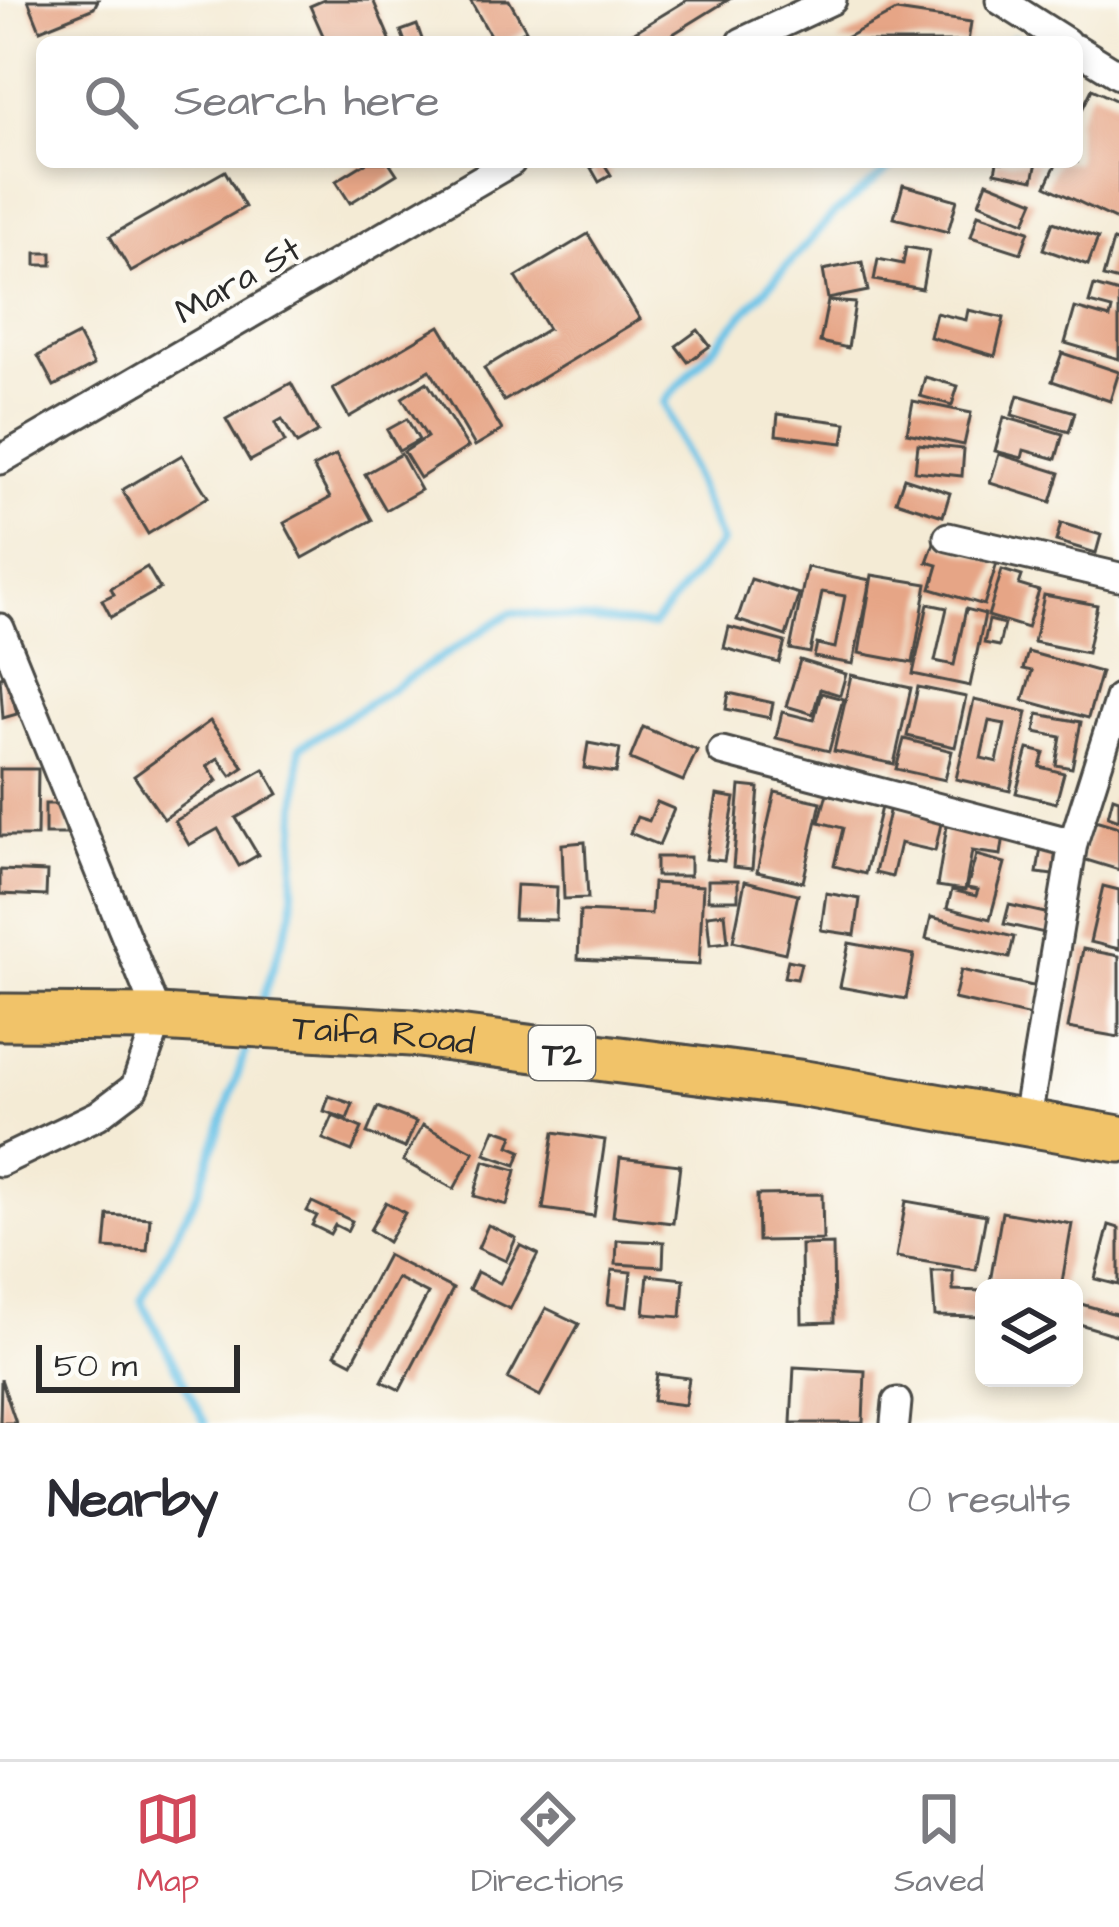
<!DOCTYPE html>
<style>
:root{--surface:#fff;--page:#f2f2f3;--text:#2b2b33;--muted:#7c7c81;--line:#e1e1e2;--accent:#d1495b}
body{margin:0;font-family:"Architects Daughter",sans-serif;background:var(--page);color:var(--text)}
.controls{position:absolute;right:36px;bottom:36px;display:grid;overflow:hidden;border-radius:18px;box-shadow:0 6px 18px #0003}
.controls button{width:108px;height:108px;display:grid;place-items:center;padding:0;border:0;border-bottom:3px solid var(--line);background:var(--surface);color:var(--text);font:60px sans-serif}
.scale{position:absolute;left:36px;bottom:30px;width:204px;box-sizing:border-box;padding-left:12px;border:6px solid #2b2b2b;border-top:0;font-size:33px;line-height:42px;white-space:nowrap;color:#2b2b2b;-webkit-text-stroke:9px #fdfcf7;paint-order:stroke}
.list{margin:0;padding:0;list-style:none}
h2{display:flex;justify-content:space-between;align-items:center;height:156px;margin:0;padding:0 48px;font-size:51px}
h2 small{font-size:39px;font-weight:400;color:var(--muted)}
.icon{flex:none;width:66px;height:66px;fill:none;stroke:currentColor;stroke-width:2;stroke-linecap:round;stroke-linejoin:round}
.map{position:relative;flex:none;width:1119px;height:1423px;overflow:hidden}
.search{position:absolute;background:var(--surface);box-shadow:0 6px 18px #0003;left:36px;right:36px;top:36px;height:132px;display:flex;align-items:center;gap:30px;box-sizing:border-box;padding:0 42px;border-radius:18px;color:var(--muted);font-size:45px}
.sheet{height:336px;background:var(--surface)}
nav{display:flex;justify-content:space-around;align-items:center;box-sizing:border-box;height:168px;border-top:3px solid var(--line);background:var(--surface);font-size:33px;color:var(--muted)}
nav a{display:grid;justify-items:center;gap:6px}
nav .on{color:var(--accent)}
.map>svg:first-child{display:block}
</style>
<div class="map">
<svg width="1119" height="1423" viewBox="0 0 1119 1423">
<rect width="100%" height="100%" fill="#fdfcf7"/>
<filter id="ink" filterUnits="userSpaceOnUse"><feTurbulence type="fractalNoise" baseFrequency=".00833" numOctaves="2"/><feDisplacementMap in="SourceGraphic" scale="24" xChannelSelector="R" yChannelSelector="G"/><feConvolveMatrix kernelMatrix="1 2 1 2 8 2 1 2 1" color-interpolation-filters="sRGB"/></filter>
<filter id="wash" filterUnits="userSpaceOnUse"><feTurbulence type="fractalNoise" baseFrequency=".004" numOctaves="4" result="noise"/><feDisplacementMap in="SourceGraphic" scale="48" xChannelSelector="R" yChannelSelector="G"/><feGaussianBlur stdDeviation="2.7" result="paint"/><feColorMatrix in="noise" values="0 0 0 0 0 0 0 0 0 0 0 0 0 0 0 0 0 1.4 0 .05"/><feComposite in="paint" operator="in"/></filter>
<g filter="url(#wash)">
<rect width="100%" height="100%" fill="#f4ebd5"/>
<g fill="none" stroke-linecap="round" stroke-linejoin="round">
<g stroke="#6ac3e7" stroke-width="8">
<polyline points="1010,42 1014,38"/>
<polyline points="263,998 292,912 300,747 512,612 652,626 721,543 664,402 833,215 897,162"/>
<polyline points="205,1423 141,1300 199,1190 246,1050"/>
</g>
</g>
<g id="blocks">
<g fill="#e6a586" fill-rule="evenodd">
<polygon points="28,0 98,0 94,8 40,30"/>
<polygon points="324,0 373,0 391,42 326,42 310,6"/>
<polygon points="470,0 509,0 526,30 506,42 494,42"/>
<polygon points="687,0 728,0 660,42 618,42"/>
<polygon points="896,11 971,22 968,42 838,42"/>
<polygon points="417,25 423,42 405,42 401,31"/>
<polygon points="1092,89 1119,102 1119,221 1046,186 1057,162 1077,162 1077,120"/>
<polygon points="367,162 389,162 397,174 350,203 336,181"/>
<polygon points="603,162 611,175 599,182 591,168"/>
<polygon points="997,162 1037,162 1033,180 995,172"/>
<polygon points="225,171 245,207 131,272 110,236"/>
<polygon points="987,182 1034,201 1025,222 979,203"/>
<polygon points="903,185 957,200 948,232 894,218"/>
<polygon points="978,214 1029,231 1021,253 971,237"/>
<polygon points="1053,222 1098,238 1088,265 1043,249"/>
<polygon points="588,234 640,319 504,401 484,368 548,329 516,277"/>
<polygon points="1113,241 1119,243 1119,281 1103,277"/>
<polygon points="906,247 929,251 922,289 874,280 878,259 903,264"/>
<rect x="36" y="253" width="16" height="12"/>
<polygon points="862,262 868,291 828,299 823,270"/>
<polygon points="1094,286 1119,293 1119,359 1065,343 1075,308 1110,318 1112,309 1089,303"/>
<polygon points="828,301 855,303 848,348 820,342"/>
<polygon points="968,310 1004,318 995,356 930,337 936,313 966,320"/>
<polygon points="440,326 502,430 475,446 430,370 349,417 333,389"/>
<polygon points="698,330 710,346 688,362 676,346"/>
<polygon points="78,335 94,365 54,386 38,356"/>
<polygon points="1062,353 1119,372 1110,401 1052,381"/>
<polygon points="925,377 958,386 952,405 920,396"/>
<polygon points="427,382 468,447 420,478 404,452 427,437 402,398"/>
<polygon points="291,383 318,432 297,444 282,419 275,423 285,442 250,461 226,419"/>
<polygon points="1018,395 1075,412 1069,432 1012,415"/>
<polygon points="913,401 971,413 964,445 907,433"/>
<polygon points="778,414 846,423 843,443 776,435"/>
<polygon points="1004,417 1063,434 1056,459 1024,450 1022,458 995,451"/>
<polygon points="407,419 419,440 399,451 387,430"/>
<polygon points="918,444 964,449 962,476 915,471"/>
<polygon points="401,454 421,490 386,510 365,474"/>
<polygon points="999,454 1060,473 1051,502 990,483"/>
<polygon points="182,455 208,497 148,534 122,490"/>
<polygon points="336,455 372,520 303,558 284,523 330,498 313,467"/>
<polygon points="904,478 950,493 943,516 896,501"/>
<polygon points="1061,523 1101,535 1096,553 1056,541"/>
<polygon points="934,543 997,563 984,605 931,589 938,565 927,562"/>
<polygon points="147,567 160,589 111,617 102,600 114,594 111,588"/>
<polygon points="807,567 870,580 853,664 814,657 817,644 835,648 845,596 822,592 810,653 790,649"/>
<polygon points="1002,570 1022,576 1019,585 1039,591 1027,628 988,616"/>
<polygon points="872,575 927,584 913,663 859,653"/>
<polygon points="751,579 799,594 786,636 737,620"/>
<polygon points="1044,595 1097,605 1087,653 1034,642"/>
<polygon points="928,604 947,608 935,661 954,665 966,609 985,614 970,686 913,674"/>
<polygon points="989,620 1004,624 999,646 984,643"/>
<polygon points="729,627 785,642 779,663 724,648"/>
<polygon points="1028,652 1101,672 1088,718 1023,700 1032,671 1023,669"/>
<polygon points="800,660 846,674 840,695 820,689 813,714 786,706"/>
<polygon points="7,675 17,714 3,718 0,677"/>
<polygon points="851,675 911,688 894,764 834,751"/>
<polygon points="918,687 966,697 955,747 907,736"/>
<polygon points="729,693 773,703 770,718 726,709"/>
<polygon points="821,693 843,699 829,751 776,738 782,712 814,720"/>
<path d="M974,700L1027,712L1010,791L956,779ZM989,721L1005,724L997,762L981,758Z"/>
<polygon points="1038,714 1081,722 1072,768 1056,765 1061,737 1035,732"/>
<polygon points="210,721 244,767 231,776 218,758 207,766 217,781 164,819 134,776"/>
<polygon points="643,727 697,750 683,781 630,759"/>
<polygon points="904,739 952,751 945,780 896,769"/>
<polygon points="588,743 620,749 616,773 584,768"/>
<polygon points="1028,749 1044,753 1040,767 1064,773 1056,803 1016,793"/>
<polygon points="0,769 38,769 37,836 0,836"/>
<polygon points="264,769 278,794 236,818 258,855 239,866 218,829 189,845 175,821"/>
<polygon points="740,786 759,788 752,869 733,867"/>
<polygon points="775,792 821,802 803,882 757,872"/>
<polygon points="827,793 881,807 865,874 834,866 843,828 819,822"/>
<polygon points="717,795 735,798 724,861 706,859"/>
<polygon points="1113,797 1119,799 1119,820 1108,816"/>
<polygon points="657,802 674,809 659,845 630,833 637,817 649,821"/>
<polygon points="45,804 67,804 66,834 45,834"/>
<polygon points="890,807 942,819 935,851 900,843 892,877 875,873"/>
<polygon points="1095,820 1119,827 1119,870 1083,859"/>
<polygon points="947,826 1004,835 1001,855 972,851 965,890 937,886"/>
<polygon points="585,842 588,898 564,899 562,844"/>
<polygon points="1041,847 1056,849 1053,875 1037,873"/>
<polygon points="976,855 1005,863 990,919 947,908 952,890 976,896 978,890 967,888"/>
<rect x="656" y="857" width="34" height="19"/>
<polygon points="0,870 47,872 46,896 0,894"/>
<rect x="708" y="880" width="30" height="20"/>
<polygon points="745,881 798,894 785,953 733,941"/>
<polygon points="653,883 703,886 699,965 578,959 580,911 651,914"/>
<polygon points="516,885 557,887 556,920 514,919"/>
<polygon points="1103,886 1119,890 1119,949 1090,942"/>
<polygon points="826,893 860,899 855,935 821,930"/>
<polygon points="1009,905 1054,915 1049,934 1004,924"/>
<polygon points="725,913 728,942 710,944 707,915"/>
<polygon points="931,917 1014,937 1009,958 926,939"/>
<polygon points="849,943 914,955 906,999 840,987"/>
<polygon points="1083,949 1119,956 1119,1037 1068,1028"/>
<polygon points="788,960 801,963 797,979 784,977"/>
<polygon points="961,970 1037,987 1031,1016 954,999"/>
<polygon points="329,1096 353,1104 347,1119 324,1111"/>
<polygon points="378,1107 416,1122 405,1148 367,1133"/>
<polygon points="333,1116 362,1128 352,1151 323,1139"/>
<polygon points="423,1125 474,1152 454,1189 403,1161"/>
<polygon points="495,1129 513,1135 509,1146 521,1151 516,1165 485,1154"/>
<polygon points="554,1132 605,1140 594,1216 543,1209"/>
<polygon points="620,1158 680,1165 673,1223 613,1216"/>
<polygon points="484,1161 516,1170 507,1205 474,1196"/>
<polygon points="822,1194 823,1240 758,1241 757,1195"/>
<polygon points="906,1201 986,1215 976,1270 896,1257"/>
<polygon points="312,1202 352,1221 347,1231 335,1225 330,1234 312,1225 317,1216 307,1211"/>
<polygon points="386,1202 405,1213 388,1242 370,1230"/>
<polygon points="1002,1212 1072,1224 1061,1288 989,1288"/>
<polygon points="108,1215 150,1218 147,1251 105,1248"/>
<polygon points="488,1225 516,1238 506,1261 478,1248"/>
<polygon points="1109,1225 1119,1228 1119,1285 1095,1279"/>
<polygon points="617,1240 664,1242 663,1267 616,1264"/>
<polygon points="833,1244 834,1322 802,1323 801,1245"/>
<polygon points="520,1245 538,1254 510,1309 469,1289 477,1272 500,1283"/>
<polygon points="387,1255 453,1289 400,1390 382,1381 428,1294 397,1278 352,1363 335,1354"/>
<polygon points="612,1270 631,1272 627,1307 608,1304"/>
<polygon points="932,1271 953,1271 953,1290 983,1291 983,1317 935,1316"/>
<polygon points="648,1275 684,1279 681,1317 644,1314"/>
<polygon points="1081,1304 1119,1315 1119,1336 1076,1323"/>
<polygon points="546,1308 579,1324 540,1396 508,1379"/>
<polygon points="794,1367 865,1371 863,1423 791,1423"/>
<polygon points="657,1374 689,1378 685,1405 653,1401"/>
<polygon points="1,1379 16,1423 0,1423"/>
</g>
</g>
</g>
<g filter="url(#ink)">
<use href="#blocks" fill-opacity="0" stroke="#494844" stroke-width="3"/>
<g fill="none" stroke-linecap="round" stroke-linejoin="round">
<g stroke="#494844" stroke-width="33">
<g id="minor">
<polyline points="1000,0 1066,42"/>
<polyline points="742,42 832,0"/>
<polyline points="1077,49 1119,75"/>
<polyline points="0,460 511,162"/>
<polyline points="948,537 1119,577"/>
<polyline points="0,628 159,1018 135,1087 98,1115 0,1162"/>
<polyline points="722,751 1073,843"/>
<polyline points="1026,1124 1073,843 1119,698"/>
<polyline points="895,1423 897,1402"/>
</g>
</g>
<g stroke="#494844" stroke-width="51">
<g id="trunk">
<path id="s1" d="M0,1017L159,1018L411,1033L799,1083L1119,1139"/>
</g>
</g>
<use href="#minor" stroke="#fff" stroke-width="27"/>
<use href="#trunk" stroke="#f1c369" stroke-width="45"/>
</g>
</g>
<g text-anchor="middle" stroke-width="9" stroke-linejoin="round" paint-order="stroke">
<rect fill="#fdfcf7" stroke="#6a6a68" stroke-width="3" x="529" y="1026" width="66" height="54" rx="9"/>
<g font-size="33" font-weight="bold" fill="#2b2b2b">
<text x="562" y="1065">T2</text>
</g>
<g font-size="36" fill="#2b2b2b" stroke="#fdfcf7">
<text transform="translate(237 279) rotate(-30)" y="13">Mara St</text>
<text dy="13" stroke="none"><textPath href="#s1" startOffset="384">Taifa Road</textPath></text>
</g>
</g>
</svg>
<div class="controls">
<button><svg class="icon" aria-label="layers" viewBox="0 0 24 24"><path d="M12 4l9 5-9 5-9-5zM3 14l9 5 9-5"/></svg></button>
</div>
<div class="scale">50 m</div>
<div class="search"><svg class="icon" aria-label="search" viewBox="0 0 24 24"><circle cx="10" cy="10" r="6"/><path d="M15 15l6 6"/></svg>Search here</div>
</div>
<section class="sheet">
<h2>Nearby<small>0 results</small></h2>
<ul class="list">
</ul>
</section>
<nav>
<a class="on"><svg class="icon" aria-label="map" viewBox="0 0 24 24"><path d="M3 6l6-2 6 2 6-2v14l-6 2-6-2-6 2zM9 4v14M15 6v14"/></svg>Map</a>
<a><svg class="icon" aria-label="directions" viewBox="0 0 24 24"><path d="M12 3l9 9-9 9-9-9zM9 14v-3h6M13 9l2 2-2 2"/></svg>Directions</a>
<a><svg class="icon" aria-label="saved" viewBox="0 0 24 24"><path d="M7 4h10v16l-5-4-5 4z"/></svg>Saved</a>
</nav>
